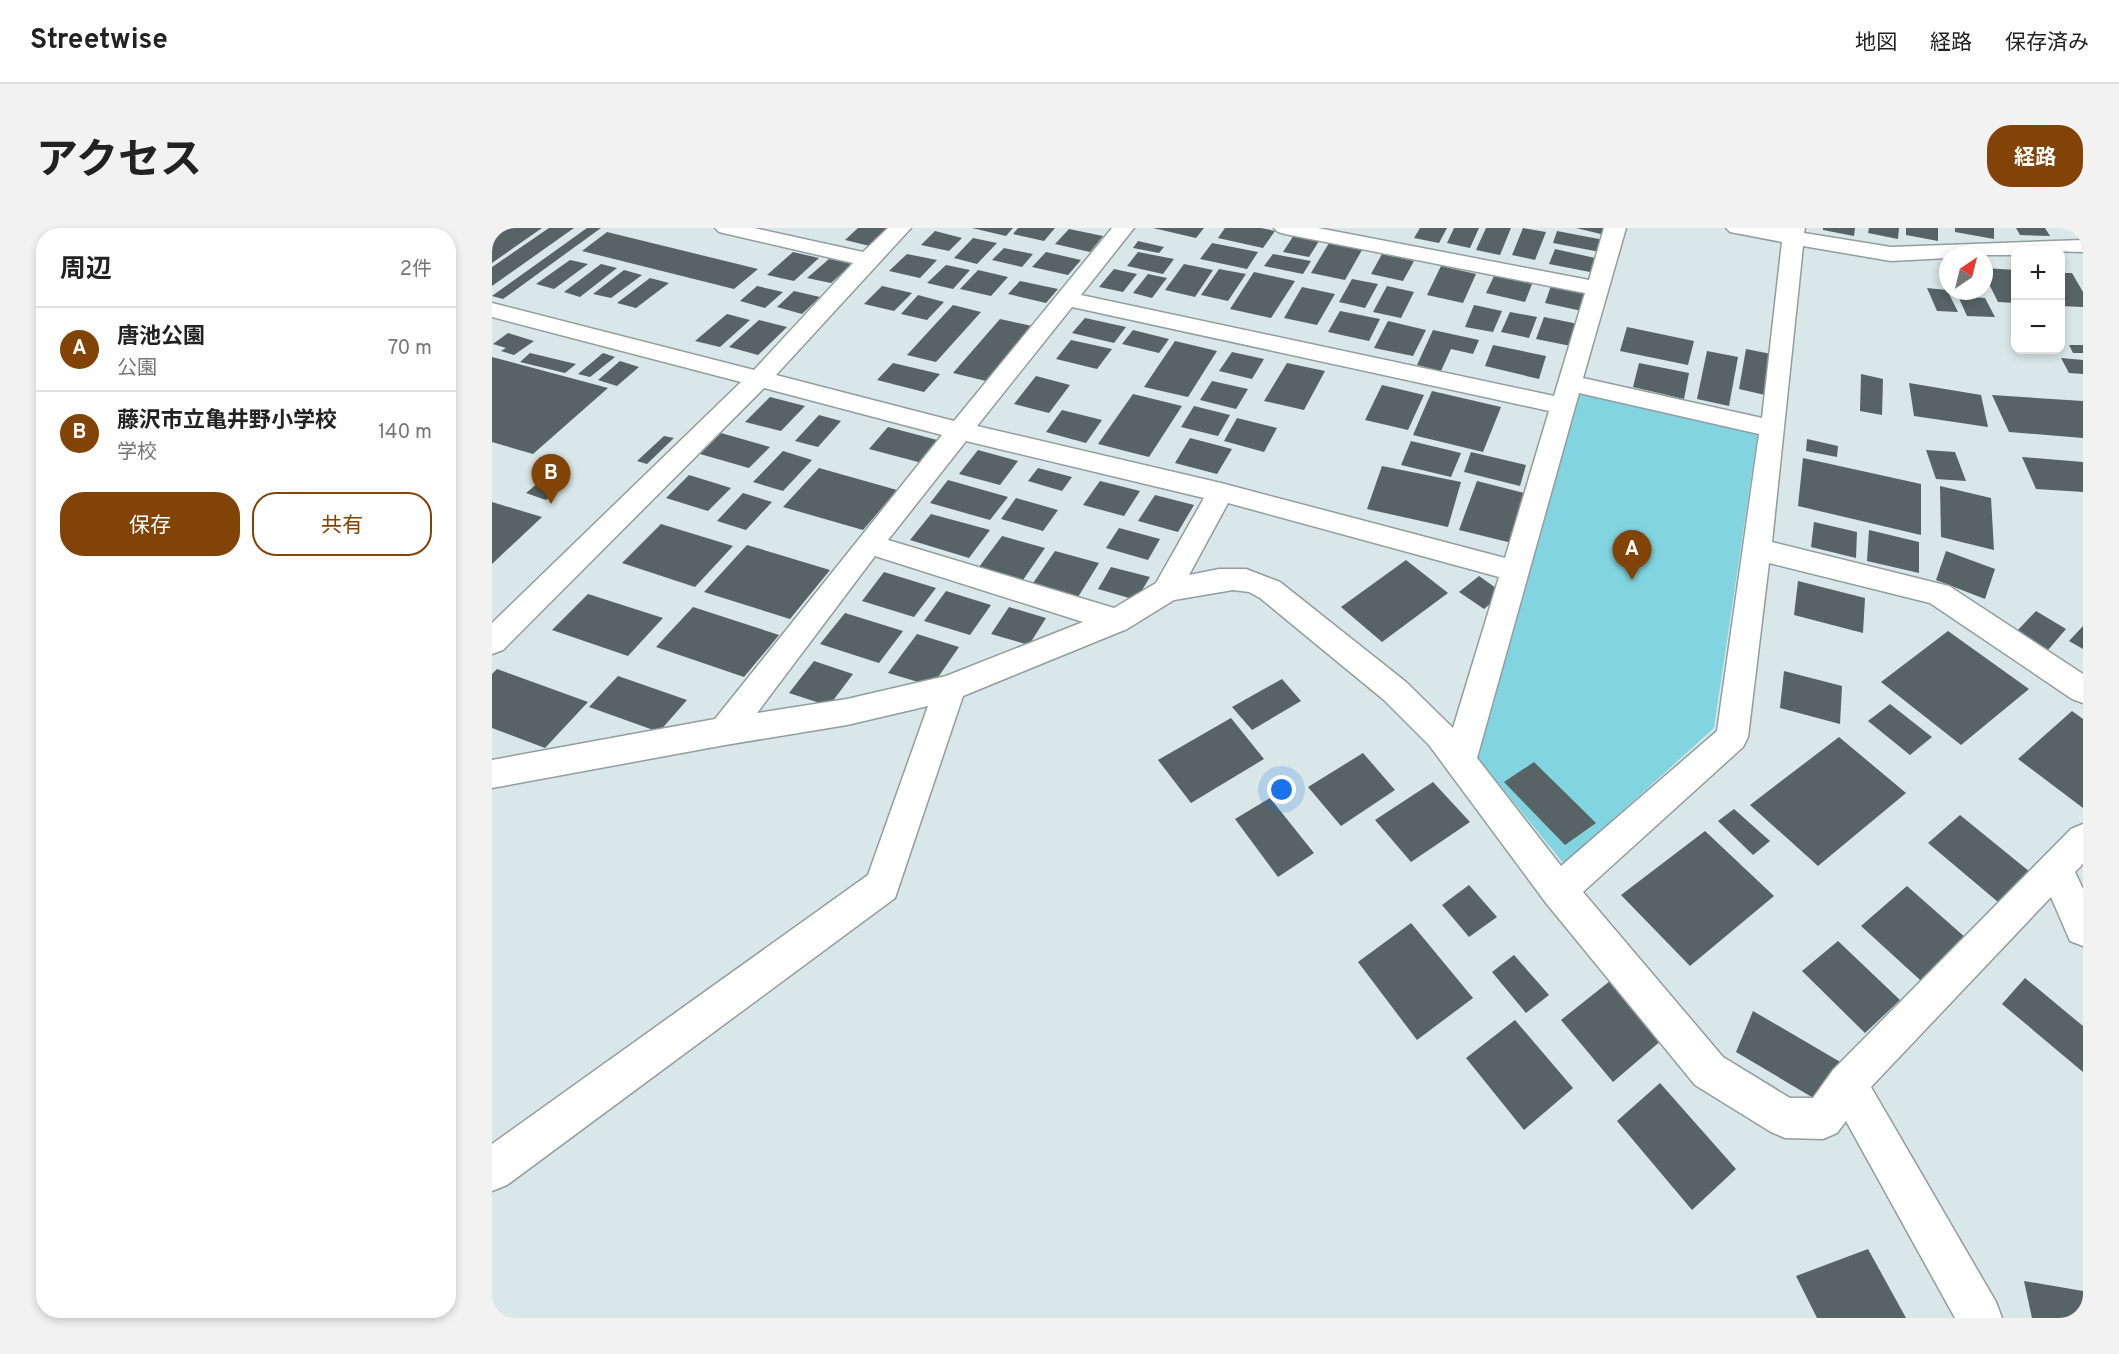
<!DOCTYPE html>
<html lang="ja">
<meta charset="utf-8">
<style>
:root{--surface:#fff;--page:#f2f2f2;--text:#222;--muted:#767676;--line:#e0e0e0;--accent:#824306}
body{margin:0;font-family:Overpass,"Noto Sans JP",sans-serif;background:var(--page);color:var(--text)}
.controls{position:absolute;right:18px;top:18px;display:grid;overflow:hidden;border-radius:12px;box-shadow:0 3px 9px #0003}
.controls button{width:54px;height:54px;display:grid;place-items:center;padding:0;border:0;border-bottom:2px solid var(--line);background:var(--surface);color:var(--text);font:30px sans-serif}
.compass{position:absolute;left:1447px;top:18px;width:54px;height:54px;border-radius:50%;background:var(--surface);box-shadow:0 3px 9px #0003;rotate:35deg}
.you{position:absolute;left:790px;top:562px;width:21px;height:21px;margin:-15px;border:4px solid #fff;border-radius:50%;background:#1a73e8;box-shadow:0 0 0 9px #1a73e833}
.badge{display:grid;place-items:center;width:39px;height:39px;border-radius:50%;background:var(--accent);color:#fff;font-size:20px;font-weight:700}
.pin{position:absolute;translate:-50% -50px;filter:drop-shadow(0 2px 3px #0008)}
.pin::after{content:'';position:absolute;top:32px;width:21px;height:18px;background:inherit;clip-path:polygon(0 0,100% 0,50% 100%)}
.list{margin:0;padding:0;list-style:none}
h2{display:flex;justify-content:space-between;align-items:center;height:78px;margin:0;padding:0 24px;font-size:26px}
h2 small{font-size:20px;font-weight:400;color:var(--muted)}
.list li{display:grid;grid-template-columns:39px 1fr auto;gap:18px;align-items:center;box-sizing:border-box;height:84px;padding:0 24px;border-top:2px solid var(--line)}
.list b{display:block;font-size:22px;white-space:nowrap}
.list p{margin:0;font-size:20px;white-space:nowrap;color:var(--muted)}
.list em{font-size:20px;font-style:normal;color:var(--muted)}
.actions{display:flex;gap:12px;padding:18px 24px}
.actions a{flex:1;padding:14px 0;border:2px solid var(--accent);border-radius:24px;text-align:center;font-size:21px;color:var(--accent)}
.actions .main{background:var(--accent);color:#fff}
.map{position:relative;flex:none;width:1591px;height:1090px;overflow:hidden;border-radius:24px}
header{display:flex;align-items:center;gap:36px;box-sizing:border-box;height:84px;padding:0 30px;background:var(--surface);border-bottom:2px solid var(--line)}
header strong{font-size:28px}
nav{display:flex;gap:33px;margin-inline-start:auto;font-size:21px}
.intro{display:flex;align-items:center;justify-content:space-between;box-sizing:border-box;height:144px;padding:0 36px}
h1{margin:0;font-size:42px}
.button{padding:15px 27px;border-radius:24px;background:var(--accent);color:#fff;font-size:21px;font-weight:700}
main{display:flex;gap:36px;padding:0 36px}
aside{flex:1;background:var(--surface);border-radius:24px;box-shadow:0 3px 9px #0003}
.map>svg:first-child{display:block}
</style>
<header>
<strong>Streetwise</strong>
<nav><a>地図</a><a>経路</a><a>保存済み</a></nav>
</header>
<div class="intro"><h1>アクセス</h1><a class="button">経路</a></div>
<main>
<aside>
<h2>周辺<small>2件</small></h2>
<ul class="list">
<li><span class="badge">A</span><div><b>唐池公園</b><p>公園</p></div><em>70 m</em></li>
<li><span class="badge">B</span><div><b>藤沢市立亀井野小学校</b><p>学校</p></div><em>140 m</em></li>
</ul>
<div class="actions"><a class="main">保存</a><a>共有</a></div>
</aside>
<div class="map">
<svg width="1591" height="1090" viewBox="0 0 1591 1090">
<rect width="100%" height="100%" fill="#d9e7e8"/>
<polygon fill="#82d5e0" points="1088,165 1266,204 1222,500 1072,636 986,530"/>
<g fill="#576365">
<polygon points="12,0 50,0 0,35 0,8"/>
<polygon points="57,0 82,0 0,58 0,39"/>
<polygon points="95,0 109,0 11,71 0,68"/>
<polygon points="366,0 402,0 382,19 353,12"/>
<polygon points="480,0 521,0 514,8"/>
<polygon points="526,0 563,0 552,13 521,6"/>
<polygon points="661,0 712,0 704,10"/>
<polygon points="733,0 769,0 783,3 771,20 726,10"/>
<polygon points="928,0 955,0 947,15 922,10"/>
<polygon points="962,0 987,0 978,20 955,15"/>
<polygon points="994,0 1019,0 1008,27 984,22"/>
<polygon points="1031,0 1054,4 1043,32 1020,27"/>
<polygon points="1084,0 1115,0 1113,7"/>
<polygon points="1331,0 1363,0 1362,8 1331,2"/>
<polygon points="1377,0 1407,0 1406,11 1376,5"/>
<polygon points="1414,0 1446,0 1446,13 1414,7"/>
<polygon points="1463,0 1502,0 1502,11 1463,4"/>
<polygon points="1524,0 1553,0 1558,8 1528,7"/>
<polygon points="577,1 611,8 598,24 563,16"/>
<polygon points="443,3 470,10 457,23 429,17"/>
<polygon points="1065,3 1112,12 1108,24 1061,15"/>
<polygon points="115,4 266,41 242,61 90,23"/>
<polygon points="802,7 827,13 817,29 791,24"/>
<polygon points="481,10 505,15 485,36 462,30"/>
<polygon points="646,13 672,19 667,25 641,20"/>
<polygon points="720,15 766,24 755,41 708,31"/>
<polygon points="837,15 870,22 853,52 819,45"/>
<polygon points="512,20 541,26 530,39 500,32"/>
<polygon points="1063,21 1103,30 1098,44 1057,36"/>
<polygon points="301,24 327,30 302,53 275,47"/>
<polygon points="554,24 589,32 576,47 540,39"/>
<polygon points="646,24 682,31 671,46 635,38"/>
<polygon points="415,26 445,32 428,50 397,43"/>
<polygon points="781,26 819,33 811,46 772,38"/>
<polygon points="890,26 922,33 911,53 879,46"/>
<polygon points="337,31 360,36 339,55 315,50"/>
<polygon points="78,32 96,36 62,61 44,56"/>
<polygon points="109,36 125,40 88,69 72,64"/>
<polygon points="692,36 721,42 703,69 673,62"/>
<polygon points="454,37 478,42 461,61 435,55"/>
<polygon points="949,38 984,46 971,75 935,67"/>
<polygon points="1492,40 1524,42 1524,75 1506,74 1492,46"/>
<polygon points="622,41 645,46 631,64 607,59"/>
<polygon points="727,41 754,46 736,73 709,67"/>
<polygon points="132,42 150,47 119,70 101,66"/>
<polygon points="486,42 516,49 499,68 468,61"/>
<polygon points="762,44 803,53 779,90 738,81"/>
<polygon points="1568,45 1580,45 1591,64 1591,79 1568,78"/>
<polygon points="656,46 675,50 660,70 641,65"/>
<polygon points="1002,48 1040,56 1033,74 994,65"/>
<polygon points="158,50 177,55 144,80 125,75"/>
<polygon points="860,51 886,56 873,80 847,74"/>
<polygon points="528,53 566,61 554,75 516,66"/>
<polygon points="265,58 291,64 273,80 248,73"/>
<polygon points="390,58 420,65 402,83 372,76"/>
<polygon points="895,58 922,64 909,90 881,84"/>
<polygon points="1059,58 1096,66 1090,83 1053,75"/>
<polygon points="810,59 843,66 825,97 792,90"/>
<polygon points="1435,60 1455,62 1466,84 1445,83"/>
<polygon points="302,63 328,69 310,86 285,79"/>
<polygon points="426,67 452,74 435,92 409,86"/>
<polygon points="1466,68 1493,70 1503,89 1475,88"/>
<polygon points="461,77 489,84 444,134 415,127"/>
<polygon points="982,77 1010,83 1001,104 973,99"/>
<polygon points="848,83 888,91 877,113 836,104"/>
<polygon points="1018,84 1045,89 1037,110 1009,104"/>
<polygon points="235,86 258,92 228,119 203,113"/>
<polygon points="1052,89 1091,97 1084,119 1044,111"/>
<polygon points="593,90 634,99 622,115 580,105"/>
<polygon points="508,91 540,98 494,153 461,145"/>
<polygon points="267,92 295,99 266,127 237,119"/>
<polygon points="896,93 934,102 921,128 882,120"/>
<polygon points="1135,99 1202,113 1196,137 1128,123"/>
<polygon points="641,102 677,111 667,125 630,116"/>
<polygon points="941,102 987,112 981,126 959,121 949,143 925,137"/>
<polygon points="16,105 42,113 22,127 9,123 14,120 1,116"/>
<polygon points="579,112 620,121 605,141 564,131"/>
<polygon points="683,113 725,123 696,169 652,159"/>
<polygon points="1001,117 1054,128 1047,151 993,138"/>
<polygon points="1577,117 1591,117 1591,125 1581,125"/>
<polygon points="1254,121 1279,126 1273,167 1247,161"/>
<polygon points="1215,123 1246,129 1237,178 1205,171"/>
<polygon points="740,124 772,131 760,151 727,143"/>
<polygon points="38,125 84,136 73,145 28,134"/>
<polygon points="111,125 123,129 98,149 86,146"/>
<polygon points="0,129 116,160 41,226 0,214"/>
<polygon points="1569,130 1591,132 1591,146 1577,145"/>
<polygon points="128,133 147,139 125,158 106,152"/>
<polygon points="401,135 448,146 432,164 385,152"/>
<polygon points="795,135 833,143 812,182 772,173"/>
<polygon points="1147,135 1197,145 1192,171 1141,159"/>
<polygon points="1369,146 1391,151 1390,187 1368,183"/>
<polygon points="544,148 578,157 557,185 522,176"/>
<polygon points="720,153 756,161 744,181 708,172"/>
<polygon points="1417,155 1489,167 1496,199 1422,188"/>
<polygon points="890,157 932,167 916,202 873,192"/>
<polygon points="940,163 1009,179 991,224 921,207"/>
<polygon points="641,166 690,178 657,229 606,216"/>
<polygon points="1500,167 1591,173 1591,210 1517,204"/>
<polygon points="278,169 313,178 289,203 253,194"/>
<polygon points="702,178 738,187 726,208 689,199"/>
<polygon points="570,182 610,192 594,215 554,204"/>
<polygon points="327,187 349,193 326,219 303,213"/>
<polygon points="745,190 785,200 772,224 732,213"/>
<polygon points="396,199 449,213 430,235 377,221"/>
<polygon points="229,205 278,219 257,240 208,226"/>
<polygon points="172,208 182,210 155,236 145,233"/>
<polygon points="698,210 740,221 725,246 683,235"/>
<polygon points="1315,211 1346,218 1345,229 1314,223"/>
<polygon points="919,213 969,225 959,249 909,237"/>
<polygon points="486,222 526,233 508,257 467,246"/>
<polygon points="1434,222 1463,224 1474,253 1444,251"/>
<polygon points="291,223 320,232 291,263 261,254"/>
<polygon points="979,224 1034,237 1028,258 972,244"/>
<polygon points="1530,229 1591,234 1591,264 1544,261"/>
<polygon points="1311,230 1429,256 1429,307 1306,278"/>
<polygon points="890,238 969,254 956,299 875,281"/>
<polygon points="327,240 405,262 371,302 291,279"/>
<polygon points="546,240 580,249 570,263 536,253"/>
<polygon points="197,247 239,260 216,283 174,270"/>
<polygon points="456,252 516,269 498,292 438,275"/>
<polygon points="608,253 648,263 632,288 591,277"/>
<polygon points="985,253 1036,266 1020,315 967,302"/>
<polygon points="46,255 66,261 54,272 34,265"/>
<polygon points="1448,258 1499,270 1502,322 1449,309"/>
<polygon points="251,265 280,274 254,302 225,293"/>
<polygon points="663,267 702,277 686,304 646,293"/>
<polygon points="524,270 566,282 551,303 509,291"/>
<polygon points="0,274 50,289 0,336"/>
<polygon points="439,286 498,302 477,330 418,312"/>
<polygon points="1322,294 1365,304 1364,330 1319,319"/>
<polygon points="169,296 241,318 203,359 130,335"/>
<polygon points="627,300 668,311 656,332 614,320"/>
<polygon points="1377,302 1427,314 1427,345 1375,333"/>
<polygon points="510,308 553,320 531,352 487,339"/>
<polygon points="255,317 338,342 298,391 212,364"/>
<polygon points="563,323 607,335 586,369 541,355"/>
<polygon points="1454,323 1503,341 1493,371 1444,352"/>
<polygon points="914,332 956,365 890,414 849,379"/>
<polygon points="619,339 658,349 644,372 606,361"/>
<polygon points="392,344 444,360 422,389 370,373"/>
<polygon points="987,348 1011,365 992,381 967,364"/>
<polygon points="1306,353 1373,370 1371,405 1302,387"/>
<polygon points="454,363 499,377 478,407 432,393"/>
<polygon points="96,366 171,390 136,428 60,402"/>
<polygon points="201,379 287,407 252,449 164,419"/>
<polygon points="517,379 554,390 537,417 499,406"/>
<polygon points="1544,383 1574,401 1556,422 1525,403"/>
<polygon points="353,385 411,403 387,435 328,416"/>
<polygon points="1591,398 1591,421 1577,413"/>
<polygon points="1456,403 1537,461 1469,517 1389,454"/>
<polygon points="425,406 467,419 440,458 396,445"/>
<polygon points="322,433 361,446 337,478 297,465"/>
<polygon points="5,441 96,474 53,520 0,500 0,446"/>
<polygon points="1292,443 1350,458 1348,496 1288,480"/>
<polygon points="126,448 195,472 167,504 97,479"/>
<polygon points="790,451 809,473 760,502 740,479"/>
<polygon points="1398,476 1440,509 1418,527 1376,493"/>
<polygon points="1580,483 1591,491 1591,580 1526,531"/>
<polygon points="739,490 772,531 699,575 666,532"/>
<polygon points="1347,509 1414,565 1326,638 1258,577"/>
<polygon points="871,525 903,562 849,598 816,559"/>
<polygon points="1042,534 1104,595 1073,617 1012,554"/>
<polygon points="941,554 978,594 919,634 883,592"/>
<polygon points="778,570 822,625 786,649 743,591"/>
<polygon points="1242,581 1278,613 1261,627 1226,593"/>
<polygon points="1468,587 1544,649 1512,679 1436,615"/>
<polygon points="1213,603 1282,668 1198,738 1129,667"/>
<polygon points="977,657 1005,689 977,709 950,677"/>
<polygon points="1415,658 1483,718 1438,761 1369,698"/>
<polygon points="919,695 981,770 925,812 866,734"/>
<polygon points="1346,713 1408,772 1373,805 1310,743"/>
<polygon points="1022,727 1057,767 1034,785 1000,744"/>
<polygon points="1533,750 1591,798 1591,844 1510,776"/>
<polygon points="1118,753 1171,811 1121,854 1069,792"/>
<polygon points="1261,783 1350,835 1335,878 1244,824"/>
<polygon points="1023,792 1081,860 1032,902 974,830"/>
<polygon points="1168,855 1244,941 1200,982 1125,893"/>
<polygon points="1376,1021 1414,1090 1325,1090 1304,1048"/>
<polygon points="1532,1053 1591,1063 1591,1090 1540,1090"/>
</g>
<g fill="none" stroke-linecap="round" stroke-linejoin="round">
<g stroke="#919d9f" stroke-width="3">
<path id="street" d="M223,0H262L371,24L396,0H419L284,147L462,193L620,0H642L589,67L1062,168L1093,65L793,6L786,4L782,0H826L1097,52L1112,0H1134L1091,150L1270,190L1290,14L1238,4L1234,0H1313L1312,5L1399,19L1591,12V24L1524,22V27H1456V30L1399,33L1311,18L1280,314L1457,358L1591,446V475L1580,471L1438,375L1277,335L1256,509L1251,519L1091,664L1231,829L1298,870H1321L1341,842L1579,601L1591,596V636L1583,644L1591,661V718L1578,713L1559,669L1379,859L1504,1074L1510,1090H1463L1354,893L1345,905L1331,911L1293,910L1279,904L1203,857L1054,675L937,517L892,472L768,370L757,364L741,362L682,372L635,401L471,468L403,670L15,957L0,963V916L376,647L436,478L355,497L233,517L0,560V532L223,491L450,207L272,160L11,422L0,426V395L249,154L0,89V75L262,142L361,35L227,4ZM580,79L1057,183L1013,330L729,255L485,198ZM1087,165L1267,206L1225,503L1069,638L985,530ZM474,213L712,270L664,355L622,380L396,312ZM736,275L1007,349L961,500L914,454L788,354L754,341H727L697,347ZM383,328L591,394L454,448L355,471L265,485Z"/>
</g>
<use href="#street" fill="#fff" fill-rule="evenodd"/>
</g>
</svg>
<div class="controls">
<button>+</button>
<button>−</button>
</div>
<svg class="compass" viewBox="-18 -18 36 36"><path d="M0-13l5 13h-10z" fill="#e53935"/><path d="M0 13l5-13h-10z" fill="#767676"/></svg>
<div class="you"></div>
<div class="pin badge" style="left:1140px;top:352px">A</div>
<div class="pin badge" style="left:59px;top:276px">B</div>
</div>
</main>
